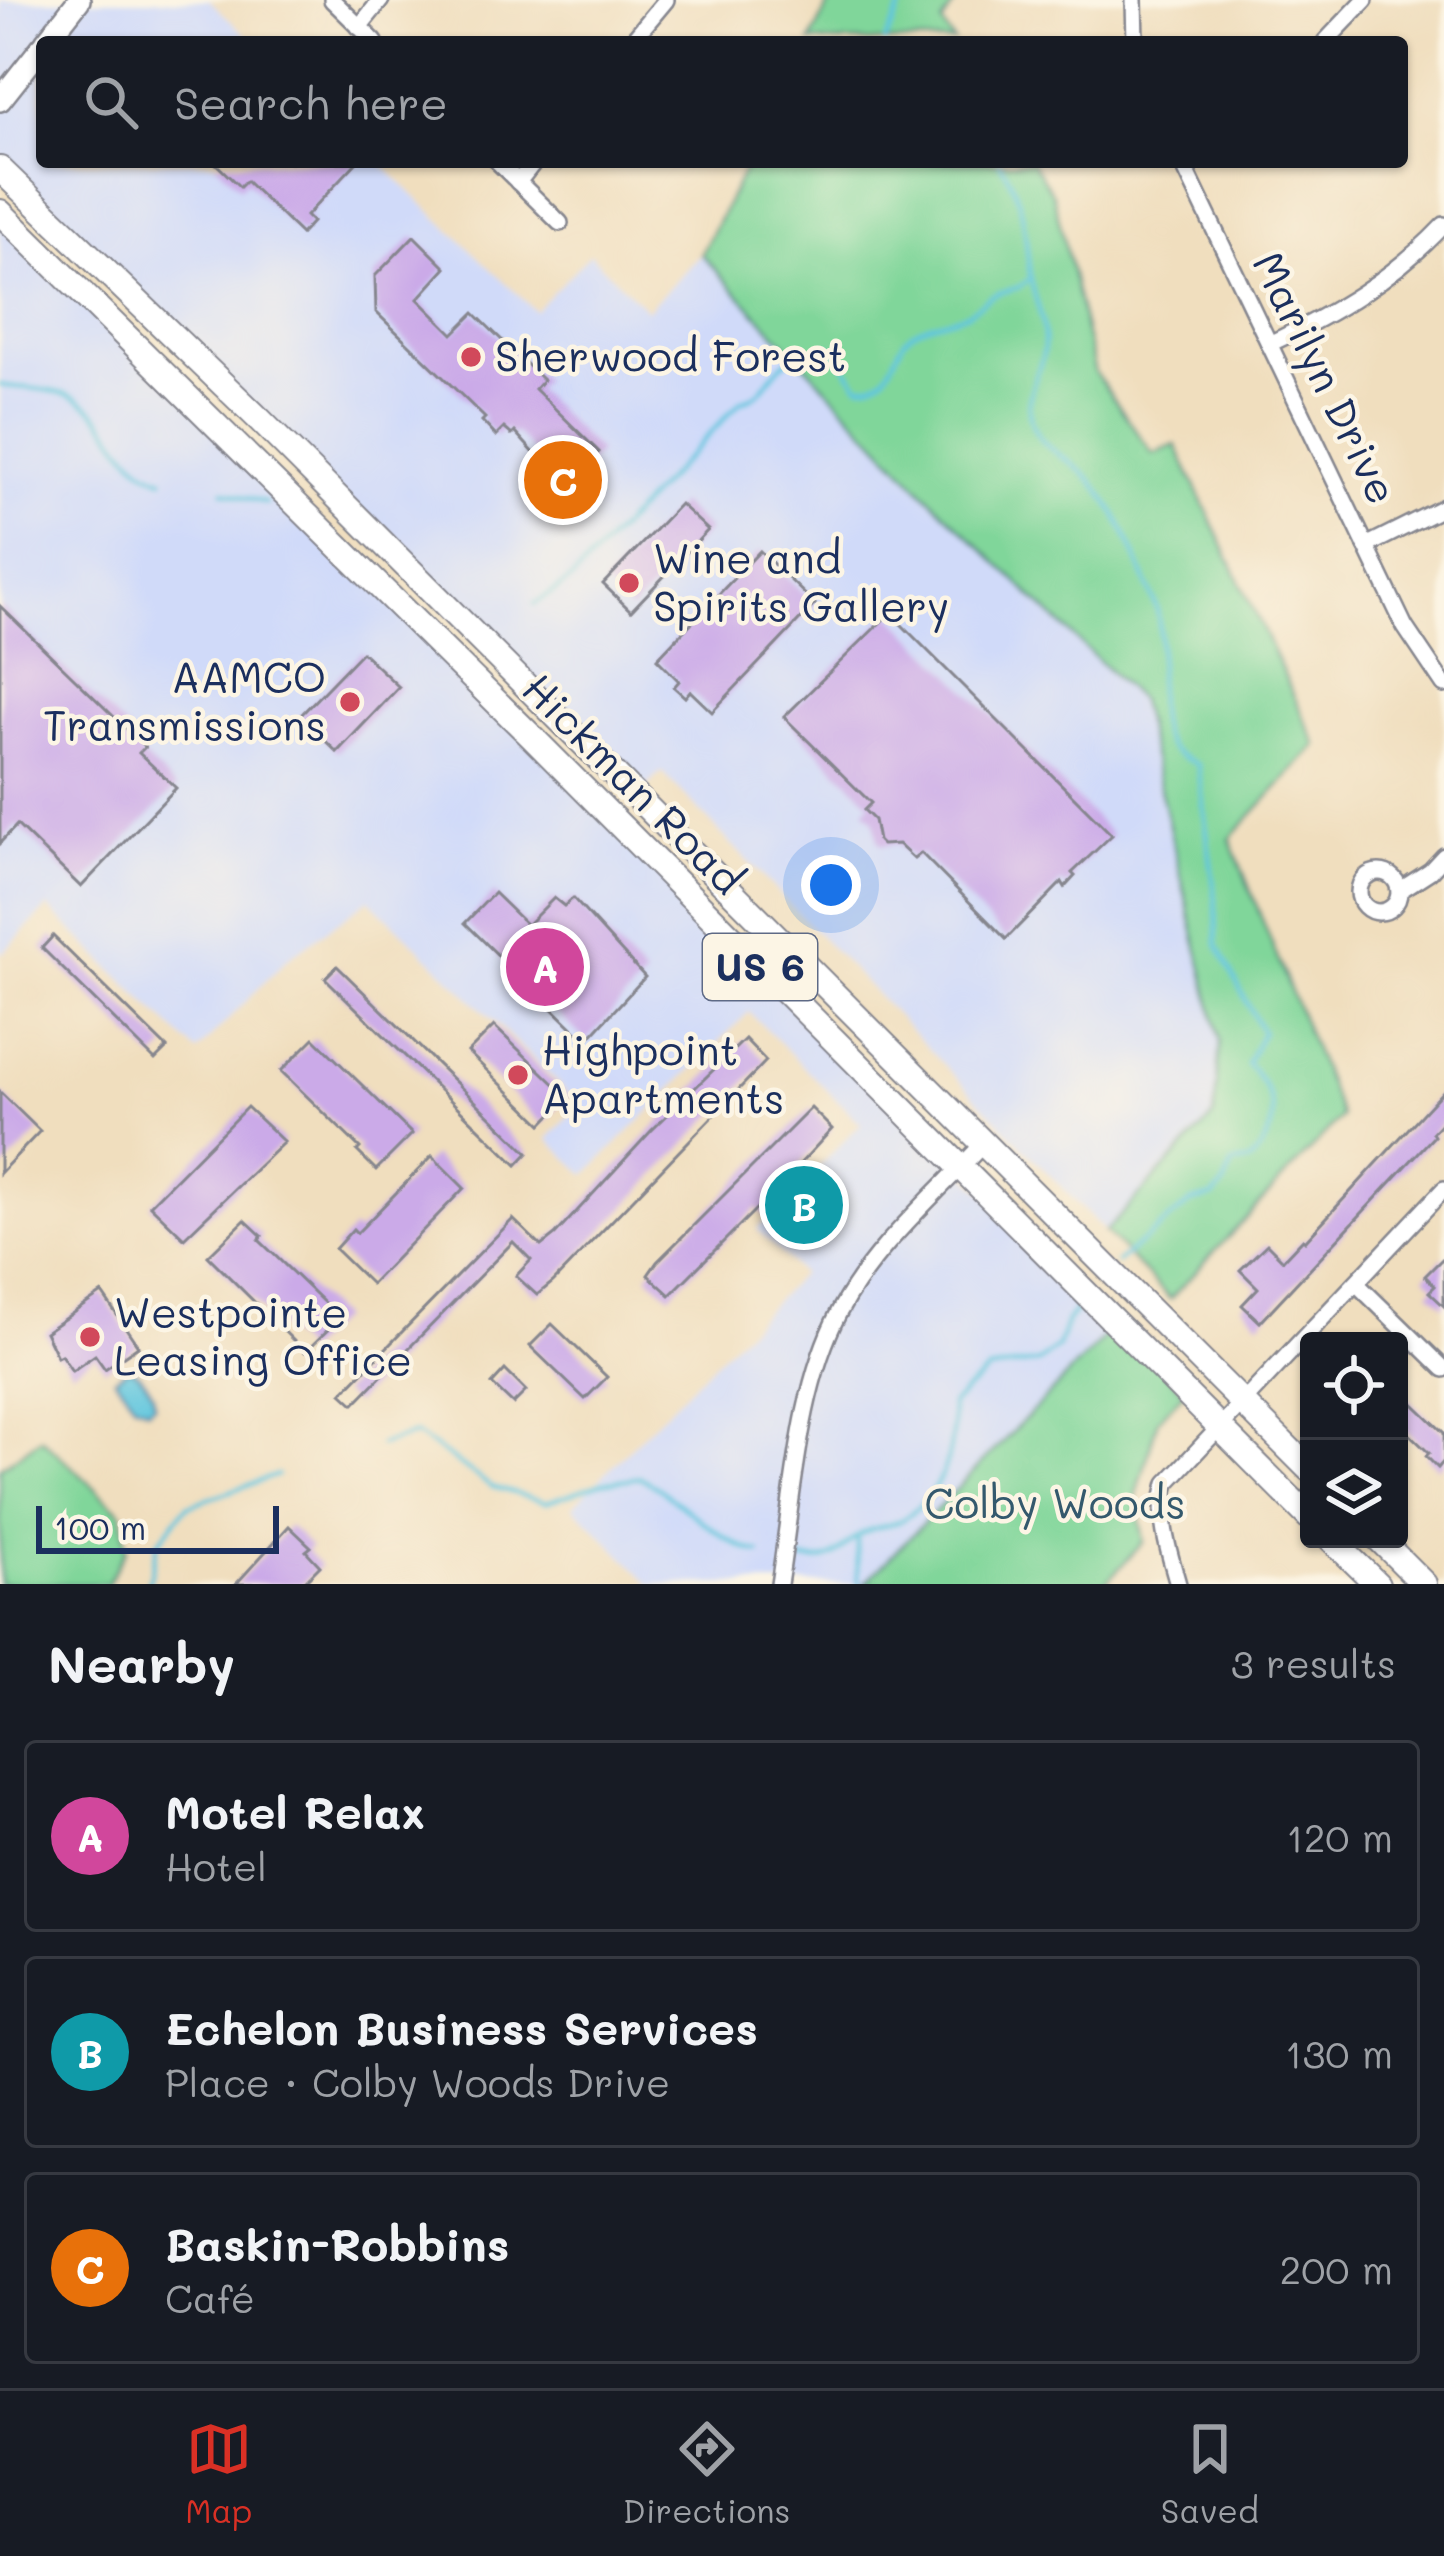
<!DOCTYPE html>
<meta charset="utf-8">
<style>
:root{--surface:#171b24;--page:#20242c;--text:#f1f3f6;--muted:#9ea1a6;--line:#363941;--accent:#d93025}
body{margin:0;font-family:Mali,sans-serif;background:var(--page);color:var(--text)}
.controls{position:absolute;right:36px;bottom:36px;display:grid;overflow:hidden;border-radius:12px;box-shadow:0 3px 9px #0004}
.controls button{width:108px;height:108px;display:grid;place-items:center;padding:0;border:0;border-bottom:3px solid var(--line);background:var(--surface);color:var(--text);font:60px sans-serif}
.scale{position:absolute;left:36px;bottom:30px;width:243px;box-sizing:border-box;padding-left:12px;border:6px solid #1b2f5e;border-top:0;font-size:33px;line-height:42px;white-space:nowrap;color:#1b2f5e;-webkit-text-stroke:9px #fcf5e5;paint-order:stroke}
.you{position:absolute;left:831px;top:885px;width:42px;height:42px;margin:-30px;border:9px solid #fff;border-radius:50%;background:#1a73e8;box-shadow:0 0 0 18px #1a73e833}
.badge{display:grid;place-items:center;width:78px;height:78px;border-radius:50%;background:var(--accent);color:#fff;font-size:39px;font-weight:700}
.pin{position:absolute;translate:-50% -50%;border:6px solid #fff;box-shadow:0 3px 12px #0006}
.list{margin:0;padding:0;list-style:none}
h2{display:flex;justify-content:space-between;align-items:center;height:156px;margin:0;padding:0 48px;font-size:51px}
h2 small{font-size:39px;font-weight:400;color:var(--muted)}
.list li{display:grid;grid-template-columns:78px 1fr auto;gap:36px;align-items:center;box-sizing:border-box;height:192px;margin:0 24px 24px;padding:0 24px;border:3px solid var(--line);border-radius:12px}
.list b{display:block;font-size:45px;white-space:nowrap}
.list p{margin:0;font-size:39px;white-space:nowrap;color:var(--muted)}
.list em{font-size:39px;font-style:normal;color:var(--muted)}
.icon{flex:none;width:66px;height:66px;fill:none;stroke:currentColor;stroke-width:2;stroke-linecap:round;stroke-linejoin:round}
.map{position:relative;flex:none;width:1444px;height:1584px;overflow:hidden}
.search{position:absolute;background:var(--surface);box-shadow:0 3px 9px #0004;left:36px;right:36px;top:36px;height:132px;display:flex;align-items:center;gap:30px;box-sizing:border-box;padding:0 42px;border-radius:12px;color:var(--muted);font-size:45px}
.sheet{height:804px;background:var(--surface)}
nav{display:flex;justify-content:space-around;align-items:center;box-sizing:border-box;height:168px;border-top:3px solid var(--line);background:var(--surface);font-size:33px;color:var(--muted)}
nav a{display:grid;justify-items:center;gap:6px}
nav .on{color:var(--accent)}
.map>svg:first-child{display:block}
</style>
<div class="map">
<svg width="1444" height="1584" viewBox="0 0 1444 1584">
<rect width="100%" height="100%" fill="#fcf5e5"/>
<filter id="ink" filterUnits="userSpaceOnUse"><feTurbulence type="fractalNoise" baseFrequency=".00833" numOctaves="2"/><feDisplacementMap in="SourceGraphic" scale="24" xChannelSelector="R" yChannelSelector="G"/><feConvolveMatrix kernelMatrix="1 2 1 2 8 2 1 2 1" color-interpolation-filters="sRGB"/></filter>
<filter id="wash" filterUnits="userSpaceOnUse"><feTurbulence type="fractalNoise" baseFrequency=".004" numOctaves="4" result="noise"/><feDisplacementMap in="SourceGraphic" scale="48" xChannelSelector="R" yChannelSelector="G"/><feGaussianBlur stdDeviation="2.7" result="paint"/><feColorMatrix in="noise" values="0 0 0 0 0 0 0 0 0 0 0 0 0 0 0 0 0 1.4 0 .05"/><feComposite in="paint" operator="in"/></filter>
<g filter="url(#wash)">
<rect width="100%" height="100%" fill="#f0debe"/>
<g fill="#d0daf9">
<polygon points="0,0 209,0 253,42 42,42 42,162 379,162 535,311 590,254 647,310 701,254 924,492 1139,700 1220,1041 1214,1116 1105,1232 662,772 636,797 0,169"/>
<polygon points="0,212 1117,1325 864,1584 651,1584 573,1506 801,1274 757,1229 861,1124 749,1012 586,1175 548,1139 580,1105 369,899 287,959 197,1052 48,907 3,953 0,951"/>
</g>
<g fill="#80d69a" stroke="#4e827c" stroke-width="3">
<polygon points="831,0 957,0 942,23 954,42 810,42"/>
<polygon points="748,162 1032,162 1053,194 1095,373 1153,454 1176,445 1317,745 1230,839 1341,1117 1170,1299 1105,1232 1214,1116 1220,1041 1139,700 924,492 701,254"/>
<polygon points="1117,1325 1185,1392 1158,1419 1136,1498 1144,1542 1104,1584 864,1584"/>
<polygon points="41,1438 122,1513 126,1550 107,1584 0,1584 0,1468"/>
</g>
<path fill="#61c6de" stroke="#3e7a9e" stroke-width="3" d="M128,1368C140,1371 156,1391 154,1404L148,1409L134,1403L115,1378Z"/>
<g fill="none" stroke-linecap="round" stroke-linejoin="round">
<g stroke="#61c6de" stroke-width="4.5">
<polyline points="885,42 905,0"/>
<path d="M999,162C1026,198 1024,232 1030,275C1033,296 1043,314 1044,336C1047,369 1020,390 1032,424C1040,449 1074,461 1091,480C1122,514 1136,559 1154,601C1171,640 1141,725 1174,752C1181,758 1191,760 1198,765L1216,902L1217,944L1262,1032L1247,1064C1279,1097 1282,1128 1250,1162L1233,1164L1224,1185L1213,1197L1190,1203L1117,1262"/>
<path d="M0,385C23,389 53,388 75,398C113,416 121,466 163,479"/>
<polyline points="223,491 266,503"/>
<path d="M535,604L571,580L741,401C770,392 764,379 784,363C797,352 815,351 831,347L859,385C898,386 890,346 914,331C932,321 949,321 967,313C977,308 988,296 998,293C1014,288 1018,290 1031,278"/>
<path d="M380,1445L415,1434L492,1487L546,1502L601,1483L640,1477C677,1496 724,1547 760,1553"/>
<polyline points="857,1539 858,1584"/>
<path d="M802,1560C843,1564 837,1545 867,1531C878,1526 892,1526 903,1519C943,1493 957,1449 951,1404L988,1371L1039,1362L1058,1347L1067,1321L1082,1302"/>
<polyline points="148,1584 158,1542 187,1506 277,1475"/>
</g>
</g>
<g id="blocks">
<g fill="#cbaae8">
<polygon points="214,162 357,162 306,216 312,222 301,234 246,181 240,187"/>
<polygon points="414,236 446,268 418,299 453,334 474,313 543,380 535,389 599,452 565,487 515,432 512,435 504,428 496,436 482,421 485,418 376,312 375,276"/>
<polygon points="680,504 708,530 631,611 603,584"/>
<polygon points="760,551 815,604 712,712 690,691 685,697 674,687 679,681 657,659"/>
<polygon points="0,606 145,747 139,753 176,788 81,887 17,825 0,843"/>
<polygon points="890,613 1112,835 1072,873 1075,876 1065,887 1062,882 1006,939 921,853 914,859 898,844 882,845 878,841 874,820 864,810 871,803 784,717"/>
<polygon points="362,652 399,687 337,752 300,716"/>
<polygon points="494,893 527,925 554,898 564,906 573,898 645,977 586,1041 465,923"/>
<polygon points="53,936 167,1048 155,1060 42,948"/>
<polygon points="337,966 528,1153 517,1165 325,978"/>
<polygon points="494,1026 568,1097 542,1124 468,1052"/>
<polygon points="314,1038 412,1134 376,1170 357,1151 360,1148 281,1071"/>
<polygon points="745,1039 766,1061 553,1282 537,1295 516,1276 531,1260 513,1242 354,1404 342,1393 513,1219 541,1246 555,1235 651,1131"/>
<polygon points="1444,1090 1444,1120 1432,1133 1434,1136 1260,1322 1242,1305 1258,1288 1240,1270 1267,1244 1283,1260 1303,1239 1305,1241"/>
<polygon points="0,1092 40,1131 0,1173"/>
<polygon points="247,1107 284,1142 184,1238 150,1205"/>
<polygon points="811,1108 832,1129 799,1165 828,1193 818,1203 823,1208 798,1234 794,1230 787,1237 757,1208 670,1295 648,1275 657,1262"/>
<polygon points="432,1156 464,1188 371,1284 335,1249 353,1229 357,1233"/>
<polygon points="245,1220 262,1236 259,1240 340,1318 305,1352 208,1256"/>
<polygon points="1444,1257 1444,1306 1429,1292 1435,1286 1425,1276"/>
<polygon points="102,1293 138,1346 105,1369 95,1355 72,1371 61,1355 57,1357 45,1332"/>
<polygon points="552,1324 607,1377 585,1399 530,1346"/>
<polygon points="505,1370 526,1391 513,1404 492,1384"/>
<polygon points="1399,1390 1444,1433 1444,1461 1438,1468 1426,1456 1429,1453 1399,1424"/>
<polygon points="289,1526 311,1547 306,1551 320,1566 302,1584 236,1584"/>
</g>
</g>
</g>
<g filter="url(#ink)">
<use href="#blocks" fill-opacity="0" stroke="#86868e" stroke-width="3"/>
<g fill="none" stroke-linecap="round" stroke-linejoin="round">
<g stroke="#86868e" stroke-width="20">
<g id="minor">
<polyline points="332,0 375,42"/>
<polyline points="1134,0 1135,42"/>
<polyline points="359,27 381,0"/>
<polyline points="631,42 666,0"/>
<polyline points="1325,42 1365,0"/>
<polyline points="498,162 560,223"/>
<polyline points="1182,162 1405,627 1444,685"/>
<polyline points="518,182 534,162"/>
<path d="M1269,344C1335,313 1393,279 1444,225"/>
<polyline points="1366,546 1444,507"/>
<circle cx="1379" cy="892" r="20"/>
<polyline points="1399,891 1430,871 1444,856"/>
<polyline points="1356,1283 1444,1369"/>
<path d="M779,1584C793,1499 798,1389 839,1312C873,1248 934,1196 984,1143"/>
<path d="M1178,1584C1168,1548 1157,1519 1167,1483L1444,1189"/>
</g>
</g>
<g stroke="#86868e" stroke-width="26">
<g id="secondary">
<polyline points="46,42 79,0"/>
<polyline points="0,100 42,47"/>
</g>
</g>
<g stroke="#86868e" stroke-width="28">
<g id="primary">
<polyline points="0,169 260,420 1309,1469"/>
<polyline points="0,212 532,737 1309,1517"/>
<polyline points="1331,1539 1377,1584"/>
<polyline points="1379,1539 1424,1584"/>
</g>
</g>
<use href="#minor" stroke="#fff" stroke-width="15"/>
<use href="#secondary" stroke="#fff" stroke-width="21"/>
<use href="#primary" stroke="#fff" stroke-width="24"/>
</g>
</g>
<g fill="#d1495b" stroke="#fcf5e5" stroke-width="4.5">
<circle cx="471" cy="357" r="12"/>
<circle cx="629" cy="583" r="12"/>
<circle cx="350" cy="702" r="12"/>
<circle cx="518" cy="1075" r="12"/>
<circle cx="90" cy="1337" r="12"/>
</g>
<g text-anchor="middle" stroke-width="9" stroke-linejoin="round" paint-order="stroke">
<rect fill="#fcf5e5" stroke="#5e6a86" stroke-width="3" x="703" y="934" width="114" height="66" rx="9"/>
<g font-size="39" font-weight="bold" fill="#1b2f5e">
<text x="760" y="981">US 6</text>
</g>
<g font-size="42" fill="#1b2f5e" stroke="#fcf5e5" text-anchor="start">
<text x="495" y="372">Sherwood Forest</text>
<text x="653" y="574">Wine and<tspan x="653" dy="48">Spirits Gallery</tspan></text>
<text x="326" y="693" text-anchor="end">AAMCO<tspan x="326" dy="48">Transmissions</tspan></text>
<text x="542" y="1066">Highpoint<tspan x="542" dy="48">Apartments</tspan></text>
<text x="114" y="1328">Westpointe<tspan x="114" dy="48">Leasing Office</tspan></text>
</g>
<g font-size="42" fill="#1b2f5e" stroke="#fcf5e5">
<text transform="translate(1325 378) rotate(64)" y="15">Marilyn Drive</text>
<text transform="translate(633 784) rotate(45)" y="15">Hickman Road</text>
</g>
<g font-size="42" fill="#34596d" stroke="#fcf5e5">
<text x="1055" y="1519">Colby Woods</text>
</g>
</g>
</svg>
<div class="controls">
<button><svg class="icon" aria-label="locate" viewBox="0 0 24 24"><circle cx="12" cy="12" r="6"/><path d="M12 2v4M12 18v4M2 12h4M18 12h4"/></svg></button>
<button><svg class="icon" aria-label="layers" viewBox="0 0 24 24"><path d="M12 4l9 5-9 5-9-5zM3 14l9 5 9-5"/></svg></button>
</div>
<div class="scale">100 m</div>
<div class="you"></div>
<div class="pin badge" style="left:545px;top:967px;background:#d1479c">A</div>
<div class="pin badge" style="left:804px;top:1205px;background:#0f9aa8">B</div>
<div class="pin badge" style="left:563px;top:480px;background:#e8710a">C</div>
<div class="search"><svg class="icon" aria-label="search" viewBox="0 0 24 24"><circle cx="10" cy="10" r="6"/><path d="M15 15l6 6"/></svg>Search here</div>
</div>
<section class="sheet">
<h2>Nearby<small>3 results</small></h2>
<ul class="list">
<li><span class="badge" style="background:#d1479c">A</span><div><b>Motel Relax</b><p>Hotel</p></div><em>120 m</em></li>
<li><span class="badge" style="background:#0f9aa8">B</span><div><b>Echelon Business Services</b><p>Place · Colby Woods Drive</p></div><em>130 m</em></li>
<li><span class="badge" style="background:#e8710a">C</span><div><b>Baskin-Robbins</b><p>Café</p></div><em>200 m</em></li>
</ul>
</section>
<nav>
<a class="on"><svg class="icon" aria-label="map" viewBox="0 0 24 24"><path d="M3 6l6-2 6 2 6-2v14l-6 2-6-2-6 2zM9 4v14M15 6v14"/></svg>Map</a>
<a><svg class="icon" aria-label="directions" viewBox="0 0 24 24"><path d="M12 3l9 9-9 9-9-9zM9 14v-3h6M13 9l2 2-2 2"/></svg>Directions</a>
<a><svg class="icon" aria-label="saved" viewBox="0 0 24 24"><path d="M7 4h10v16l-5-4-5 4z"/></svg>Saved</a>
</nav>
